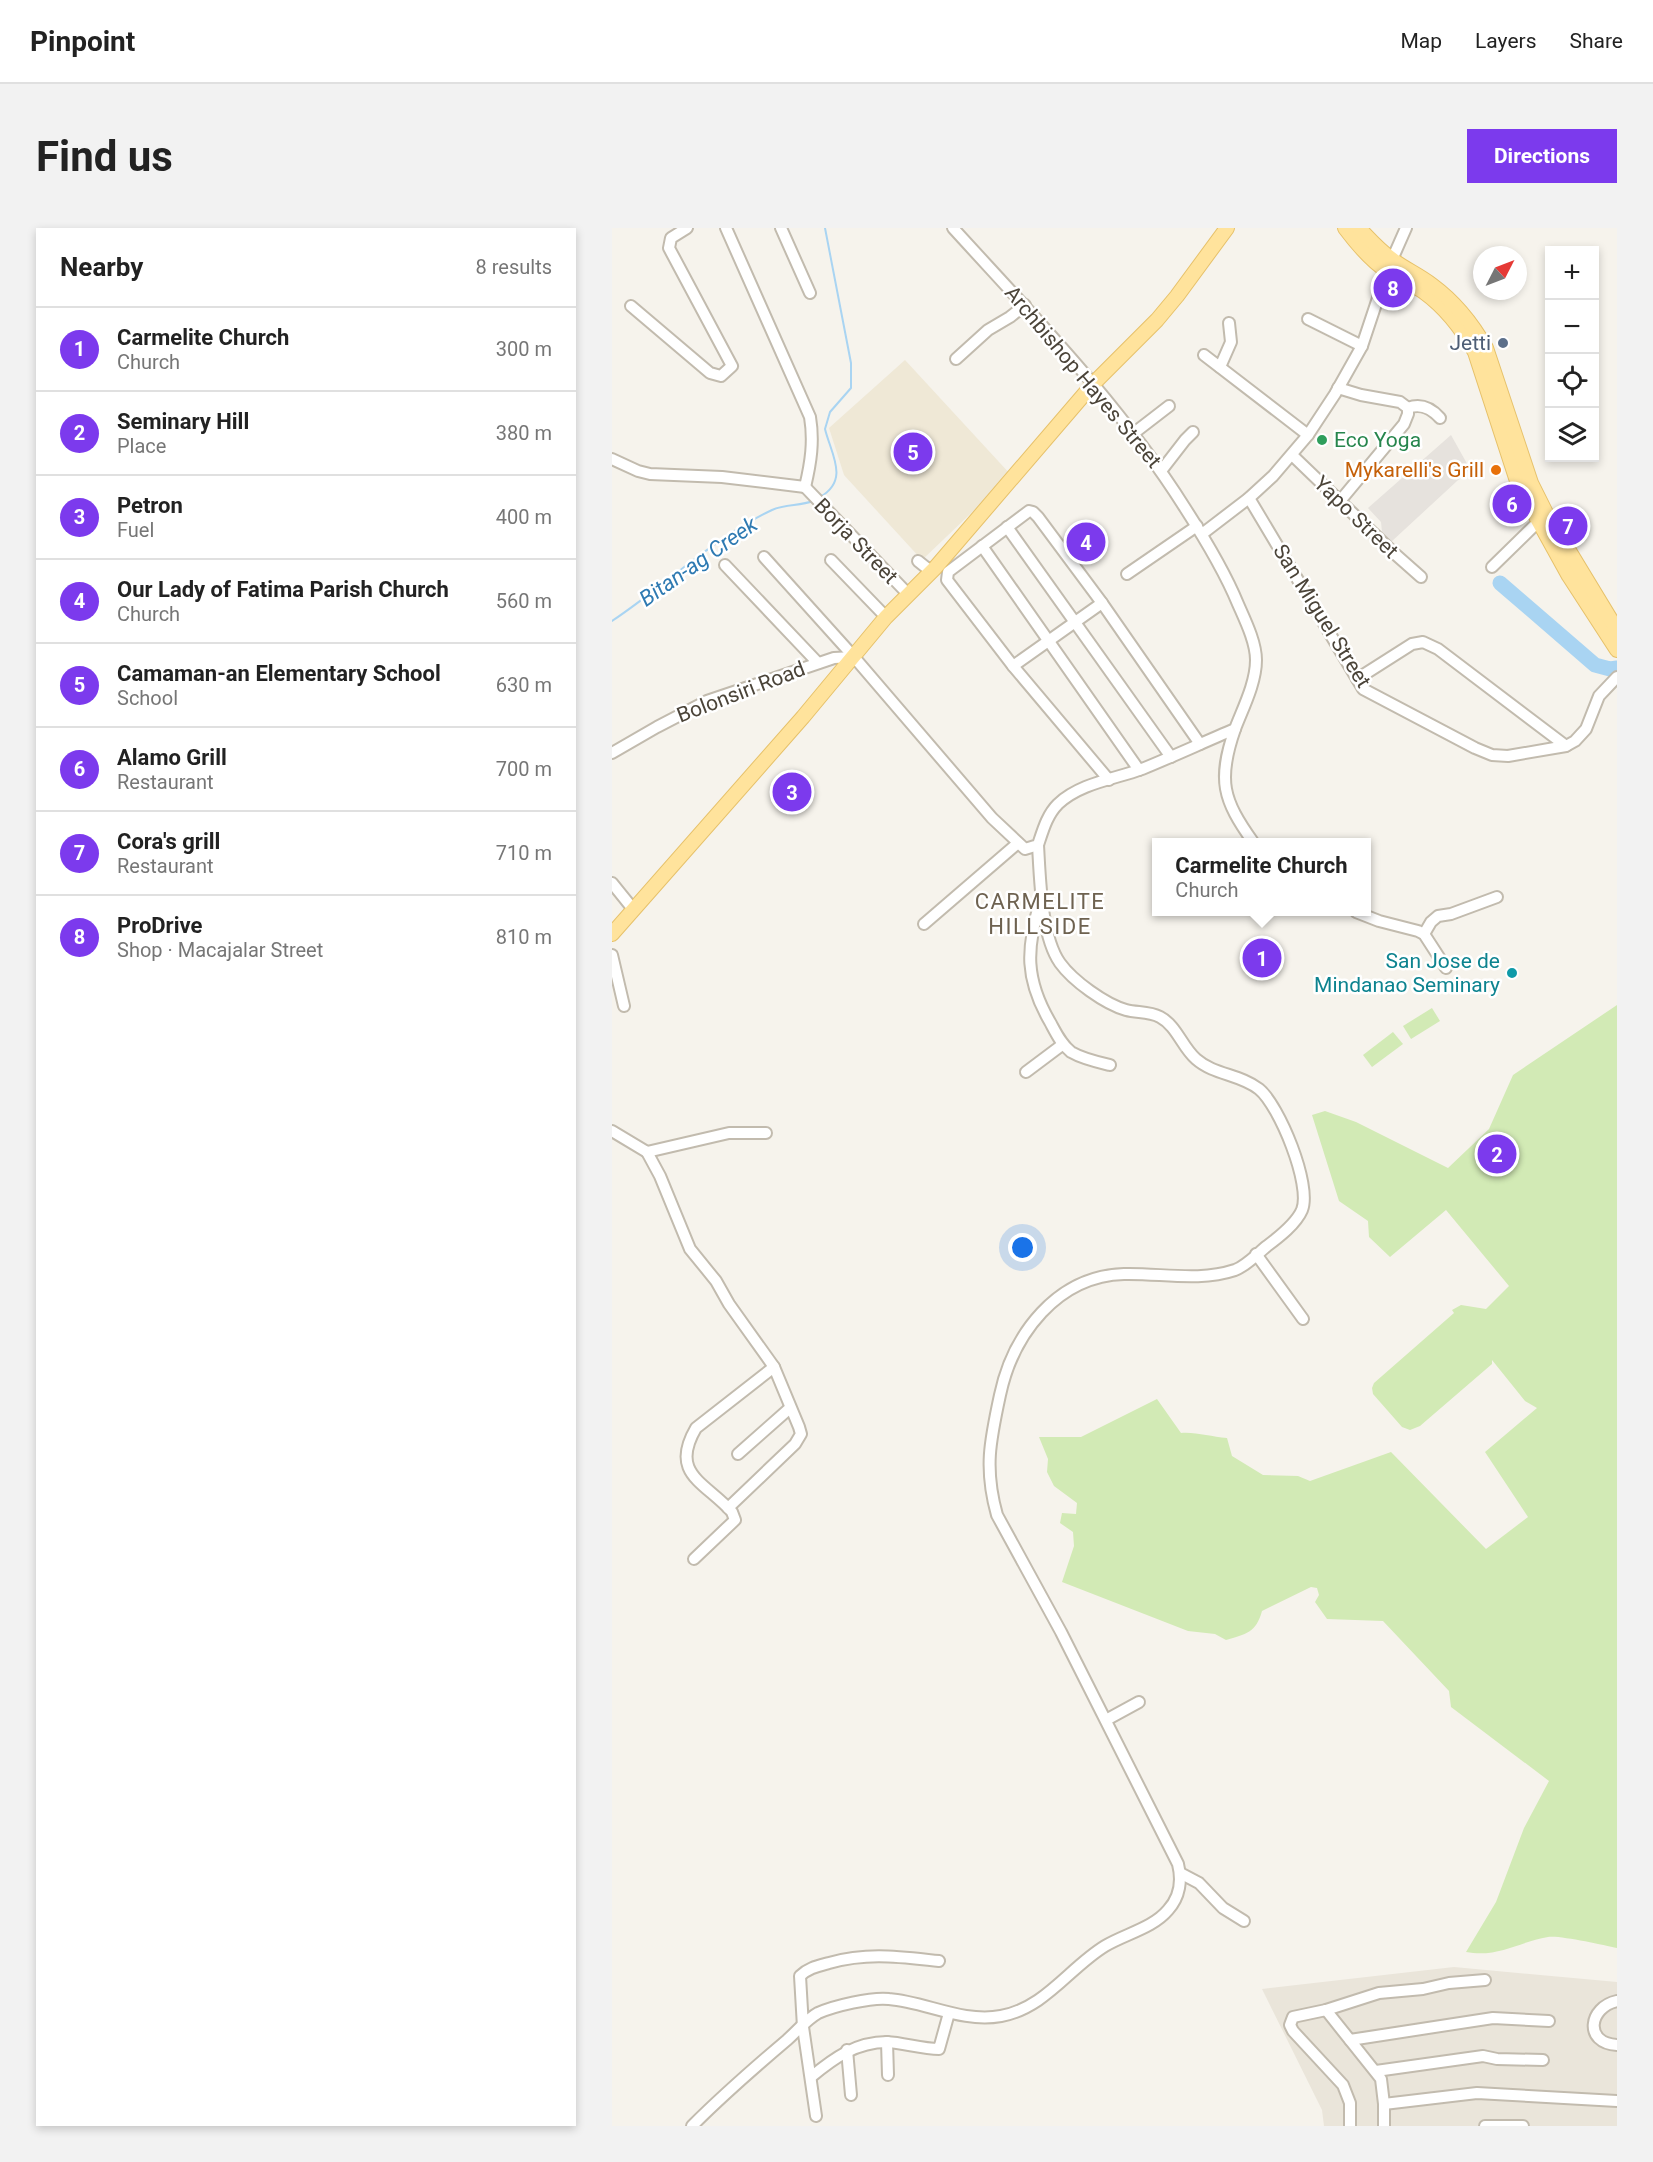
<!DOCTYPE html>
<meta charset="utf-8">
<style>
:root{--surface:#fff;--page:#f2f2f2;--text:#222;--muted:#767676;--line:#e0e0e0;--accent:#7c3aed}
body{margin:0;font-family:Roboto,sans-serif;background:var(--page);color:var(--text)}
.controls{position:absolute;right:18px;top:18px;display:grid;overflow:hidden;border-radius:0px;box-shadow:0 3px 9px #0003}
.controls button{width:54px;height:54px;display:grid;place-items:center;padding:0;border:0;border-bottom:2px solid var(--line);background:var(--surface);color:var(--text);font:30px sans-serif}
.compass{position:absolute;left:861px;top:18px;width:54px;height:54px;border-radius:50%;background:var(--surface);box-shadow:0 3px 9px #0003;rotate:48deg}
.you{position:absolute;left:411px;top:1020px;width:21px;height:21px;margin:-15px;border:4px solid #fff;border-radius:50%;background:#1a73e8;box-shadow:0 0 0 9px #1a73e833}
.badge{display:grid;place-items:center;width:39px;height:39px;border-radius:50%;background:var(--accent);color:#fff;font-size:20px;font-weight:700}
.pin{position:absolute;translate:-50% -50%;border:3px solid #fff;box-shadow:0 2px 6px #0006}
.popup{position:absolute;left:540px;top:610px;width:219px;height:78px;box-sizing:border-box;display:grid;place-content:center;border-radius:0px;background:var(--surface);filter:drop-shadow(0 2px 4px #0005);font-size:20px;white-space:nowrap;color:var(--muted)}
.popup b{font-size:22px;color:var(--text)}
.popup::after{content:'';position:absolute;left:50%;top:100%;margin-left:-12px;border:12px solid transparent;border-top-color:var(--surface)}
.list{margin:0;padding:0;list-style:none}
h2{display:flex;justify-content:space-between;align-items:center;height:78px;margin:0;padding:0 24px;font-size:26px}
h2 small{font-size:20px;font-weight:400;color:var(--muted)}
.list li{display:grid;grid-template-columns:39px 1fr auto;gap:18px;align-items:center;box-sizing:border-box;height:84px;padding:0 24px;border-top:2px solid var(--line)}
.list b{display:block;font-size:22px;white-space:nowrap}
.list p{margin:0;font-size:20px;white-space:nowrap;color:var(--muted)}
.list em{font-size:20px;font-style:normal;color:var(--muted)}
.icon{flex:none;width:33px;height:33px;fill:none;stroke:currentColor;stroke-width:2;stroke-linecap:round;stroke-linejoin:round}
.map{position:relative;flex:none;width:1005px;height:1898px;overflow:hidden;border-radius:0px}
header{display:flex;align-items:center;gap:36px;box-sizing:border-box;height:84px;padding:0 30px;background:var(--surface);border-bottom:2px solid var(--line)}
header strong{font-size:28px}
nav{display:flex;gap:33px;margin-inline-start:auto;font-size:21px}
.intro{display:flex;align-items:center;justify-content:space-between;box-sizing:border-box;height:144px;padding:0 36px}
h1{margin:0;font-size:42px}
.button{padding:15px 27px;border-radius:0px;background:var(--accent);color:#fff;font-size:21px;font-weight:700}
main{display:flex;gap:36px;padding:0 36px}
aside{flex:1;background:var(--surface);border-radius:0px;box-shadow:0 3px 9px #0003}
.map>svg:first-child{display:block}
</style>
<header>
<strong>Pinpoint</strong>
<nav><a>Map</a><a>Layers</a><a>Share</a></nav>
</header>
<div class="intro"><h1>Find us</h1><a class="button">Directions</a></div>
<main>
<aside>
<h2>Nearby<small>8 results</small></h2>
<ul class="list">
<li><span class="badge">1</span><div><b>Carmelite Church</b><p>Church</p></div><em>300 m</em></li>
<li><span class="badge">2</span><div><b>Seminary Hill</b><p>Place</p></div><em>380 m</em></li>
<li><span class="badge">3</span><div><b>Petron</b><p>Fuel</p></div><em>400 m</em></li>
<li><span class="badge">4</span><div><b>Our Lady of Fatima Parish Church</b><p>Church</p></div><em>560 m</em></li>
<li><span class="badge">5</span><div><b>Camaman-an Elementary School</b><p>School</p></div><em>630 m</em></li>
<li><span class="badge">6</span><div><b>Alamo Grill</b><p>Restaurant</p></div><em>700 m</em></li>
<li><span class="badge">7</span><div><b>Cora's grill</b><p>Restaurant</p></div><em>710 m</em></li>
<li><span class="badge">8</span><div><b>ProDrive</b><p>Shop · Macajalar Street</p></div><em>810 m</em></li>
</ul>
</aside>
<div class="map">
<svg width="1005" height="1898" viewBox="0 0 1005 1898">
<rect width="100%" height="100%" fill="#f6f3ec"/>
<polygon fill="#eae5da" points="842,1739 1005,1754 1005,1898 712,1898 710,1882 650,1761"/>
<polygon fill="#e6e2dd" points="839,207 858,241 779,314 770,304 769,294 756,280"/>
<polygon fill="#efe8d6" points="293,132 399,247 310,332 232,247 217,200"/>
<g fill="#d2eab5">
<path d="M1005,777V1720C991,1717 947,1707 936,1709C906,1714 886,1730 854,1724L884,1674L912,1600L937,1553L839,1479L837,1463L771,1393L715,1391L703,1374L707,1367L705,1360L699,1359L650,1383C644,1405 634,1406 614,1412L603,1406L576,1403L450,1354L462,1318L461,1304L448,1295L450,1285L464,1286L465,1275L442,1258L435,1244L436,1231L427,1209H469L545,1171L569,1205C585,1204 599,1209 615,1210L620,1228L651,1247L686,1248L698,1253L779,1224L874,1321L916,1289L873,1224L925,1180L913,1173L880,1132V1136L808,1198L798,1202L790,1199L761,1166L760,1160L762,1155L842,1085L840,1082L849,1077L874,1081L897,1058L834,982L778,1029L757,1009L756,993L727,973L700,887L713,883L744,894L836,940L877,901L901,847Z"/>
<polygon points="820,780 828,793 799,811 791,798"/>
<polygon points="781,804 791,816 760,839 751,827"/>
</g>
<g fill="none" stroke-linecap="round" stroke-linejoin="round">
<g stroke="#a9d4f2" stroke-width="2">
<path d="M208,269C238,252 219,226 213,201L218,184L239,160V135L213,0"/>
<path d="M0,393C54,357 101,310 160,282C173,276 188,278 201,273"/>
</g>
<polyline stroke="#a9d4f2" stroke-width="15" points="888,355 983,437 998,441 1005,440"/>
<g stroke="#c2bbae" stroke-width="14">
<g id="minor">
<path d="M114,0L198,189C202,213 199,234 193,259"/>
<polyline points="169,0 198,65"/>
<polyline points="19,78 98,145 109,148 120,138 57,20 59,10 75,0"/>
<polyline points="696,91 750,118"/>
<polyline points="592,127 696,207"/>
<polyline points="344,131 376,102 398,89 413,77"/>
<polyline points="608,139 619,114 617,95"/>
<polyline points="726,160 749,167 788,174 796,180"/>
<path d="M796,180C809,175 819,180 828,190"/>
<polyline points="522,205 557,178"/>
<polyline points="680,227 783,326 809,349"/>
<polyline points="0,231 26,243 38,246 110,249 193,259"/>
<polyline points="549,243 573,212 581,204"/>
<polyline points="193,259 296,366"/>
<polyline points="637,270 751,461 863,520 880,527 896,528 954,518 963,513 974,501 987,468 1005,449"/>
<polyline points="728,273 792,196 796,186 796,180"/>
<polyline points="395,299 559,529"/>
<polyline points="590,306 637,270 661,248 696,207 723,166 750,118 775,43 794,0"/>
<polyline points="370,318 527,542"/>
<path d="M152,329L242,429L380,590L413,621L426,617C431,602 435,587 446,576C468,555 503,551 530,541C562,528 592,514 623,501C631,480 644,455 644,432C644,414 633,392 626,376C612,342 593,311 573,280C508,177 423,90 341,0"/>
<polyline points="219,332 274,389"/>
<polyline points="306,333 316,341 323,340"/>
<polyline points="113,337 206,435"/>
<polyline points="880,339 926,294"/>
<polyline points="515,346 585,298"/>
<polyline points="401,438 490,375"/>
<polyline points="745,451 800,416 811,414 826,421 954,518"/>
<path d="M623,501C605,552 611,572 641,614"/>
<polyline points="0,525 45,499 95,473 222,430 242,429"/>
<polyline points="497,552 401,438 335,352 336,344 417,283 421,284 426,289 490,375 588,516"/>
<polyline points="0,655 21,681"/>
<path d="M428,674C414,721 413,751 438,794C444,805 449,816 459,824C471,831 485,834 498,837"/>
<polyline points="744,684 767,693 806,703 812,706 834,740"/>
<polyline points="312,696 406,615"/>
<polyline points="812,706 819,694 826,688 839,686 885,669"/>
<polyline points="0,727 12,778"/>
<polyline points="414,844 450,817"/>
<polyline points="0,903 35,924 117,905 154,905"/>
<polyline points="35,924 48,948 78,1021 104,1053 117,1076 162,1139 187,1199 189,1206 183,1216 116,1280"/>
<polyline points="644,1026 691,1091"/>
<polyline points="126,1226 178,1180"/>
<path d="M82,1331L123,1292L120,1284C93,1254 57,1246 84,1200L162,1139"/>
<polyline points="494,1492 527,1474"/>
<polyline points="568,1645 587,1655 611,1680 632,1693"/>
<path d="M1005,1773C977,1779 971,1815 1005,1817"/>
<polyline points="714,1782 769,1851 772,1876 772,1898"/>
<polyline points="738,1812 881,1790 937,1793"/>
<polyline points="275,1814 276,1847"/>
<polyline points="235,1822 239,1867"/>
<polyline points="764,1843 871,1828 885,1831 931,1832"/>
<path d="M199,1849C222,1830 244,1814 275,1814C292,1815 310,1821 327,1821L337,1785"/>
<polyline points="772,1876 865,1865 1005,1873"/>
<path d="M204,1888L191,1799L188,1748C196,1740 206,1738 217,1735C256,1724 288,1729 327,1733"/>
<path d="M80,1898C110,1868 142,1840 175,1812C184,1804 195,1791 206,1785C222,1778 259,1769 277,1771C314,1774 350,1795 389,1788C433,1780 457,1740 493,1718C513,1706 541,1700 556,1682C568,1669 570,1652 566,1636L449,1404L385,1287C372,1241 378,1213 388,1167C401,1106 445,1048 512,1046C549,1045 587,1054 623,1042C634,1038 645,1026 655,1018C667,1009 684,996 690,982C700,957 667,877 647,861C628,846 602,847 584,831C570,819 565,798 548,789C537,783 525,785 514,782C493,776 461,753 448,735C429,708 428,650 426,617"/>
<polyline points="738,1898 738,1875 731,1857 681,1803 678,1797 681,1789 714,1782 767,1765 811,1761 837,1755 873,1752"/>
<polyline points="873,1898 911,1898"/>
</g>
</g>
<g stroke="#e6c16a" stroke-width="16">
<g id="major">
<path d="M733,0C745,16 758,32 775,43C787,51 800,56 812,64C834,80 850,101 863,124L906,256L957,348L1005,422"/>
<path d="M747,0C757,11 768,23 781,32C793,41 807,47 820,57C843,74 860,95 874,120L919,255L934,285L1005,402"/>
<polyline points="0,706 191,489 274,389 323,340 481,156 545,92 565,68 615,0"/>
</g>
</g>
<use href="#minor" stroke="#fff" stroke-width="10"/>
<use href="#major" stroke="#ffe39c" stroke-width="14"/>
</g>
<circle fill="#5c6f8a" stroke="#fff" stroke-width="2" cx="891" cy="115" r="6"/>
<circle fill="#2e9e5b" stroke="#fff" stroke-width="2" cx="710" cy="212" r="6"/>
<circle fill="#e8710a" stroke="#fff" stroke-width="2" cx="884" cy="242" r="6"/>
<circle fill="#0f9aa8" stroke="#fff" stroke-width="2" cx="900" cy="745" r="6"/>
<g text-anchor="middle" stroke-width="5" stroke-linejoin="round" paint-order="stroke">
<g font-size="21" fill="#4e5e75" stroke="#fff" text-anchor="end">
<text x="879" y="122">Jetti</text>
</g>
<g font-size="21" fill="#4b4439" stroke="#fff">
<text transform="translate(471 149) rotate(50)" y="7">Archbishop Hayes Street</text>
<text transform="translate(744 289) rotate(44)" y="7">Yapo Street</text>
<text transform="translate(244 313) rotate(46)" y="7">Borja Street</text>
<text transform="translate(710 388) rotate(58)" y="7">San Miguel Street</text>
<text transform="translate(129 464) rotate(-21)" y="7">Bolonsiri Road</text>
</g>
<g font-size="21" fill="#27864d" stroke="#fff" text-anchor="start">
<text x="722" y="219">Eco Yoga</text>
</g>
<g font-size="21" fill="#c56008" stroke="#fff" text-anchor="end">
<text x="872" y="249">Mykarelli's Grill</text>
</g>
<g font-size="21" fill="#0d838f" stroke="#fff" text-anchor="end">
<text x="888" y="740">San Jose de<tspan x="888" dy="24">Mindanao Seminary</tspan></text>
</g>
<g font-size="22" font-style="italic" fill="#2e7ab2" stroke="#fff">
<text transform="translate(86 333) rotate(-35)" y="8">Bitan-ag Creek</text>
</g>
<g font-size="22" letter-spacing="1.5" fill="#6e6250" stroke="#fff">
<text x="428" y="681">CARMELITE<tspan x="428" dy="25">HILLSIDE</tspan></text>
</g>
</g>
</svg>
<div class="controls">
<button>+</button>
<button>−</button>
<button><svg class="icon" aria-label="locate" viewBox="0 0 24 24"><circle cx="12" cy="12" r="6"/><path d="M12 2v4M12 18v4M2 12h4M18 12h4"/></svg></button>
<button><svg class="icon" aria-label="layers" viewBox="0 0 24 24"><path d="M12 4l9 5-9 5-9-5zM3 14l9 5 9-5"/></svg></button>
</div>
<svg class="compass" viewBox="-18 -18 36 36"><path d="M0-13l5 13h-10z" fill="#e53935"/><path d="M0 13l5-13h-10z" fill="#767676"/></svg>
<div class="you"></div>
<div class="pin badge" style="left:650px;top:730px">1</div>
<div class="popup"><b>Carmelite Church</b>Church</div>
<div class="pin badge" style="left:885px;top:926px">2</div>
<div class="pin badge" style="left:180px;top:564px">3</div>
<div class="pin badge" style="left:474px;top:314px">4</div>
<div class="pin badge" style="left:301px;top:224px">5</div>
<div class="pin badge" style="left:900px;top:276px">6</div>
<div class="pin badge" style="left:956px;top:298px">7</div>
<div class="pin badge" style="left:781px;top:60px">8</div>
</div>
</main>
